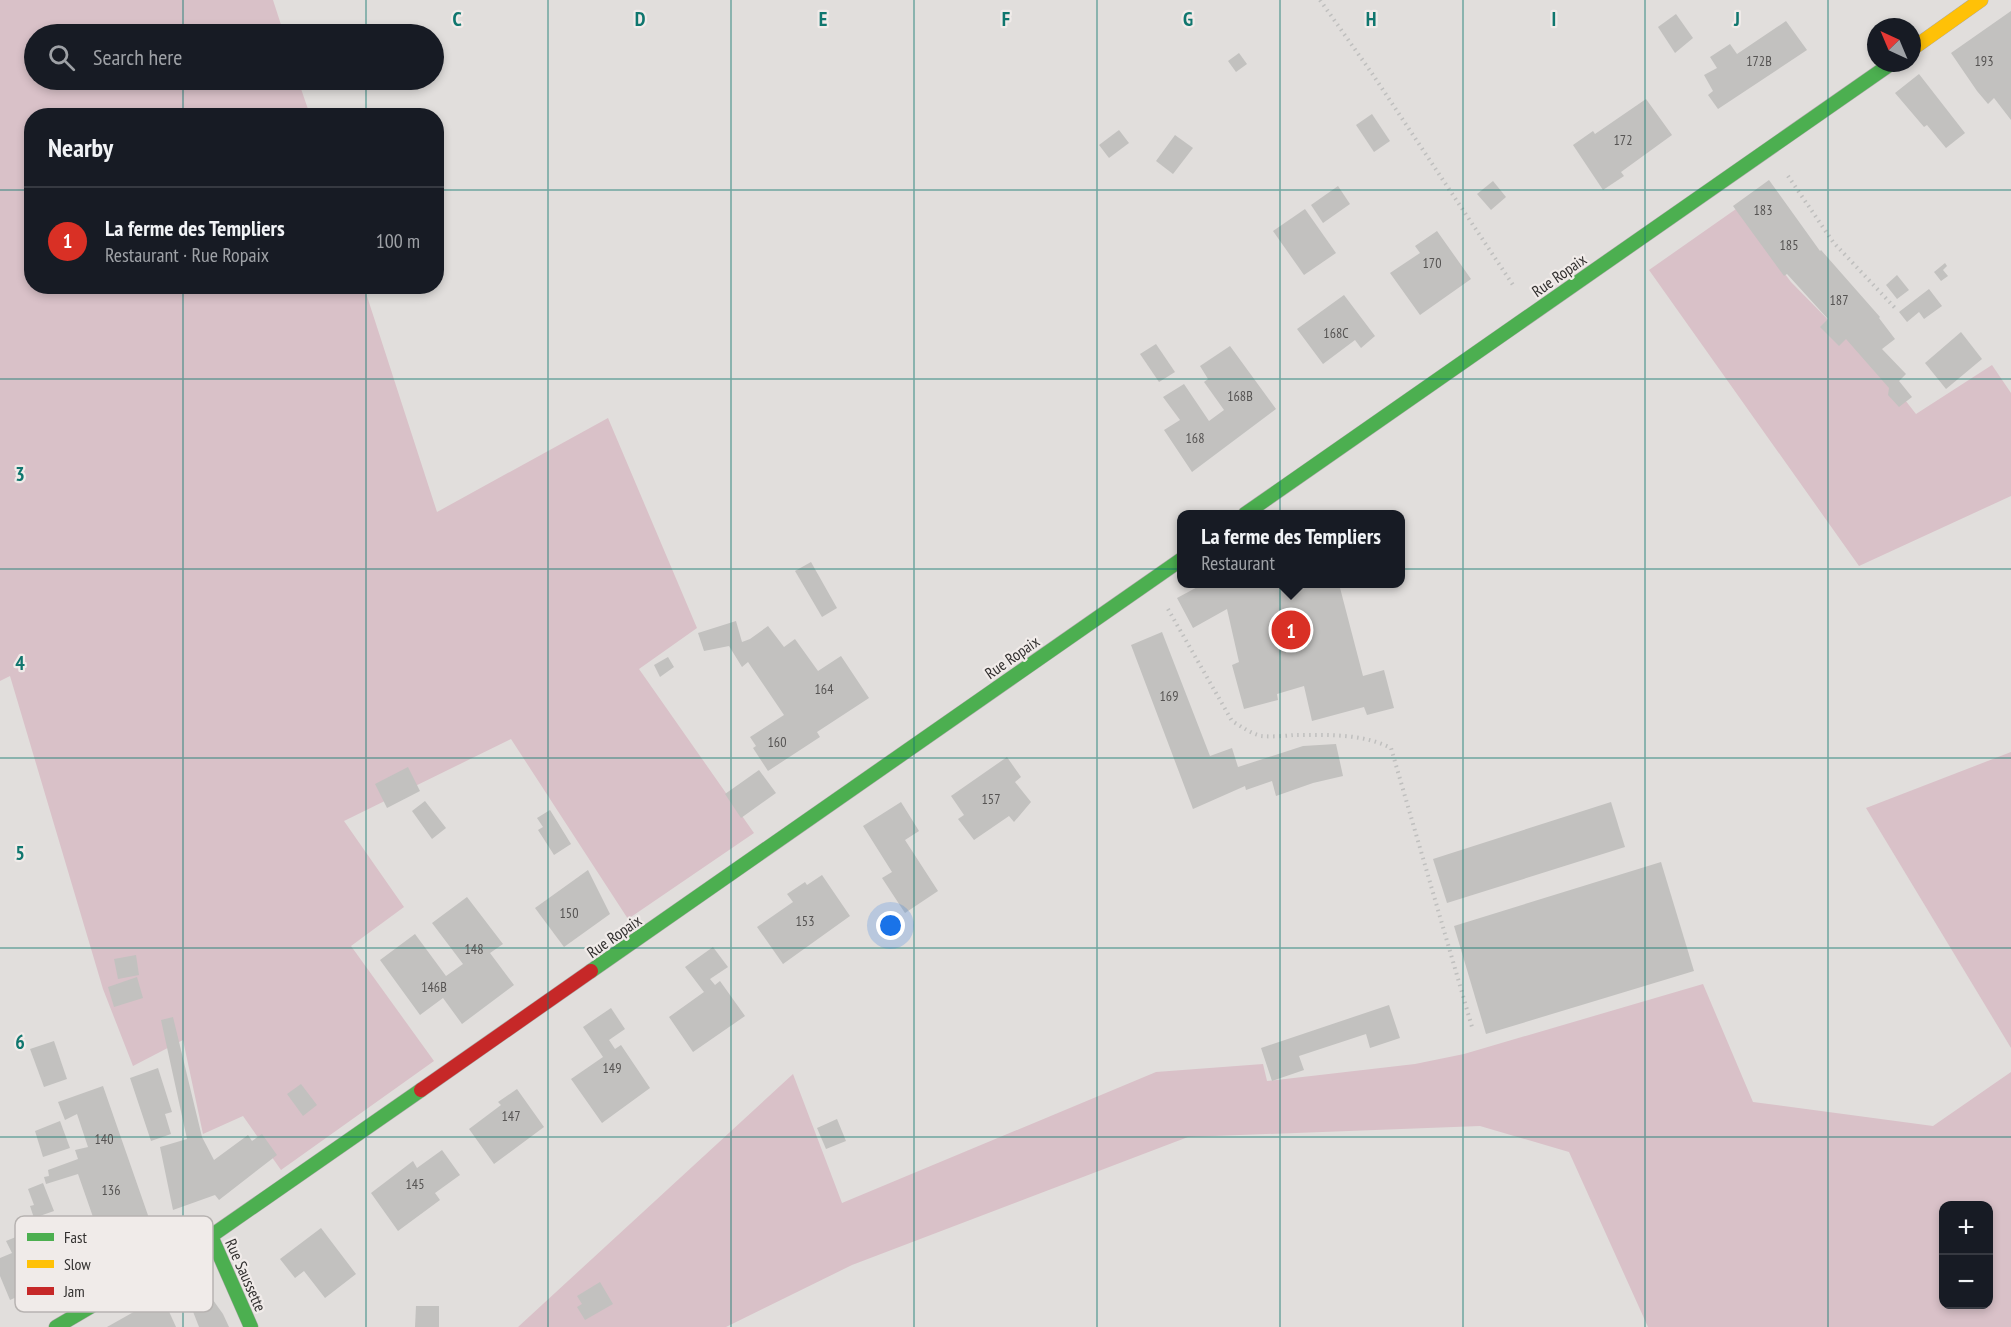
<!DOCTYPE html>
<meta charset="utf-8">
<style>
:root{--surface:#171b24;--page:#20242c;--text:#f1f3f6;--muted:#9ea1a6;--line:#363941;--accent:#d93025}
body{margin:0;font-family:"PT Sans Narrow",sans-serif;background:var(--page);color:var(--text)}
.controls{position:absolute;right:18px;bottom:18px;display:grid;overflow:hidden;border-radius:12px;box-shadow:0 3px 9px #0003}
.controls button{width:54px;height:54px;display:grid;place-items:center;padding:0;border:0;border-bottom:2px solid var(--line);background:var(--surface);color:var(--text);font:30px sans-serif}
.compass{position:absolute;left:1867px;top:18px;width:54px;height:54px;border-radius:50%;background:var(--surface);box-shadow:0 3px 9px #0003;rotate:316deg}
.you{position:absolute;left:891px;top:926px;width:21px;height:21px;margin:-15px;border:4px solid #fff;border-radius:50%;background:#1a73e8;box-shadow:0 0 0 9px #1a73e833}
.badge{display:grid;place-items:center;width:39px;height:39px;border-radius:50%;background:var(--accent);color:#fff;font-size:20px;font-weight:700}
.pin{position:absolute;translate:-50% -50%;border:3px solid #fff;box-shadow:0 2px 6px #0006}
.popup{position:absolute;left:1177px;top:510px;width:228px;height:78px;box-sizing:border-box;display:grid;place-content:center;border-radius:12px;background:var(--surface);filter:drop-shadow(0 2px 4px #0005);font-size:20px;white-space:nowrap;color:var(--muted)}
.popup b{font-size:22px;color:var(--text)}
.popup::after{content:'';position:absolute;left:50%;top:100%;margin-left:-12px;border:12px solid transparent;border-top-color:var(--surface)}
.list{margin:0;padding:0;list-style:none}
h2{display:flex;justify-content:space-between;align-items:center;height:78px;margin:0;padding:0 24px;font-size:26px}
h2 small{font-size:20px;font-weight:400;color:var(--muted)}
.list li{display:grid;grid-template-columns:39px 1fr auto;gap:18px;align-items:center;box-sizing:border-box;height:108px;padding:0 24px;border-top:2px solid var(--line)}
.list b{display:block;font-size:22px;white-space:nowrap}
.list p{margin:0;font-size:20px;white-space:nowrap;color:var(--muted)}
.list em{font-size:20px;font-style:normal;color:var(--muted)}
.icon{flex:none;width:33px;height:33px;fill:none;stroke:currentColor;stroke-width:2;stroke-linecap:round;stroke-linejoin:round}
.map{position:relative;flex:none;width:2011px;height:1327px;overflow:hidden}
.search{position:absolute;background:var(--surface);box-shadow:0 3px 9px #0003;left:24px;top:24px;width:420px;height:66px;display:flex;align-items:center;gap:15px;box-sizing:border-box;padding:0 21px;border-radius:33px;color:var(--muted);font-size:22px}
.panel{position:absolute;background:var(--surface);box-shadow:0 3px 9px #0003;left:24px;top:108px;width:420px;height:186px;border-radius:24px}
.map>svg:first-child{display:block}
</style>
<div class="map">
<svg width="2011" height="1327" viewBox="0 0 2011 1327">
<rect width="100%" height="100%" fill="#e1dedc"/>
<g fill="#d9c1c8" fill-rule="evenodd">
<polygon points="0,0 273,0 284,34 34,34 34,80 298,80 310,115 32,116 32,286 364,287 437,512 608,418 697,628 639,669 754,833 628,919 511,739 344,821 404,907 351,946 434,1061 281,1170 243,1116 203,1134 183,1040 133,1066 103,989 10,676 0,681"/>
<polygon points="1736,209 1791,282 1898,391 1916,414 1992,365 2011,393 2011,496 1859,566 1649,270"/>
<polygon points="2011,752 2011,1048 1866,808"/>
<path d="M1703,984L1753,1102L1933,1126L2011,1072V1327H1648L1569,1152L1480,1126L1188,1137L852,1265L726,1327H518L793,1074L842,1203L1156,1072L1263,1064L1267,1081L1415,1064L1464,1054ZM1944,1206H1988V1304H1944Z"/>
</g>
<g fill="#c2c1bf">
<polygon points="2011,11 2011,120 1994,98 1988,104 1977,91 1951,53"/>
<polygon points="1676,14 1693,38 1675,53 1658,27"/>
<polygon points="1786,21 1807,50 1718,109 1708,95 1713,91 1704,75 1717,68 1710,57 1730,44 1737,54"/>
<polygon points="1239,53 1247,64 1236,72 1228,61"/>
<polygon points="1919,74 1965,133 1946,148 1927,125 1924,127 1895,93"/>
<polygon points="1646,99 1672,135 1621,172 1624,176 1603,190 1573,145 1593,131 1595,134"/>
<polygon points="1372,114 1390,141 1374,152 1356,125"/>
<polygon points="1119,130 1129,143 1109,158 1099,145"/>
<polygon points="1175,135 1193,148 1173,174 1156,161"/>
<polygon points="1769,180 1820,251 1821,250 1880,317 1879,318 1895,339 1882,349 1906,374 1899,381 1912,397 1899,407 1888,395 1889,388 1846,339 1839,346 1820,327 1828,319 1787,274 1784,276 1733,206"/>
<polygon points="1493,181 1506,197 1491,210 1477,194"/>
<polygon points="1338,186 1350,204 1323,223 1311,205"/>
<polygon points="1305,209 1336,253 1304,275 1273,231"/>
<polygon points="1437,231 1471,279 1420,315 1390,273 1420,253 1415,246"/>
<polygon points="1945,263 1947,266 1943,270 1948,276 1941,281 1934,272"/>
<polygon points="1897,275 1909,290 1897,299 1886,285"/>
<polygon points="1929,289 1942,306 1924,319 1919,312 1907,322 1899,312"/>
<polygon points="1344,295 1375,336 1361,348 1355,340 1323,364 1297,329"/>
<polygon points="1961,332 1982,359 1946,389 1925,363"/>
<polygon points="1156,344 1175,372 1159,382 1140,354"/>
<polygon points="1230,346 1276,409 1192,472 1164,430 1180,420 1163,397 1184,384 1209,421 1224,410 1204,382 1208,379 1200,366"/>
<polygon points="811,562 837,608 822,617 795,571"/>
<polygon points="1203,584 1339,584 1363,676 1384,670 1394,708 1367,715 1364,707 1312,721 1304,686 1277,694 1278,700 1244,709 1232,665 1239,662 1227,609 1193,628 1177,598"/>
<polygon points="736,621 742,642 750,639 768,626 784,647 795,639 818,671 841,656 869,698 817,732 820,737 768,771 753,748 756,746 750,737 784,715 748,662 742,667 729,646 704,651 698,633"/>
<polygon points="1162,632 1210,756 1232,748 1238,767 1303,746 1336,744 1343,776 1313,783 1276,796 1272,781 1246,790 1245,786 1193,809 1131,645"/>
<polygon points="668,657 674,667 660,677 654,665"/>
<polygon points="1007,757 1021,777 1015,782 1031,802 1014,822 1009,816 974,840 958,819 964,815 951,796"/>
<polygon points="408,767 420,791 387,808 375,784"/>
<polygon points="759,770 776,793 741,818 725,794"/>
<polygon points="425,801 446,828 432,839 412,811"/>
<polygon points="901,802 919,831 905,840 938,891 905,913 882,878 892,872 863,826"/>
<polygon points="1611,802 1625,847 1447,903 1433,859"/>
<polygon points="550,810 571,844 554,855 538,830 543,827 537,818"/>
<polygon points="1661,862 1694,971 1486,1034 1454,926"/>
<polygon points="588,870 610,914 564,947 535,908"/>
<polygon points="822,875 850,916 783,964 757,927 793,902 787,894 805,882 807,885"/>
<polygon points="467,897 503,944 490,953 514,985 462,1024 443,998 420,1015 380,960 415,934 446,976 463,964 432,923"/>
<polygon points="713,947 728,967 710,979 715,985 720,981 745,1016 693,1052 669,1017 704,992 685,967"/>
<polygon points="136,955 139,975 118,979 114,959"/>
<polygon points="137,977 143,998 114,1007 108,987"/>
<polygon points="1389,1005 1400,1038 1370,1048 1366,1034 1299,1056 1304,1070 1272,1081 1261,1048"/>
<polygon points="611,1008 625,1029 609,1040 615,1049 621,1045 650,1088 602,1123 571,1079 603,1057 583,1027"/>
<polygon points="173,1017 202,1137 214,1160 248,1135 252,1141 262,1134 277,1155 219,1200 215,1195 173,1210 160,1147 187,1139 161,1020"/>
<polygon points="54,1041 67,1079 44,1087 30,1049"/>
<polygon points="158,1068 172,1112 165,1114 171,1134 151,1141 130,1078"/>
<polygon points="301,1084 317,1105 303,1116 287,1094"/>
<polygon points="103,1086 158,1244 92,1281 80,1250 100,1237 78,1174 46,1184 44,1177 49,1176 48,1170 78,1159 75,1150 88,1147 77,1114 65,1120 58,1102"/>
<polygon points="517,1089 544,1127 494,1164 469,1129 501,1105 498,1102"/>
<polygon points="837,1119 846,1141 826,1149 817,1128"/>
<polygon points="60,1121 70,1148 43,1157 35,1131"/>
<polygon points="442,1150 460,1175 435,1193 440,1200 398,1231 371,1193 413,1161 417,1168"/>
<polygon points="43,1183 54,1211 34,1218 30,1206 34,1205 28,1189"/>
<polygon points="38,1228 44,1240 48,1238 64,1276 10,1300 0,1276 0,1258 12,1253 6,1241"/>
<polygon points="321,1228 356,1274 325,1298 304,1271 295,1278 280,1259"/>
<polygon points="600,1282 613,1304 585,1320 577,1307 582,1304 577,1296"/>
<polygon points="162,1296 176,1327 107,1327"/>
<polygon points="213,1300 223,1314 229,1327 199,1327 192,1309"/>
<polygon points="416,1306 439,1306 439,1327 415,1327"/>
</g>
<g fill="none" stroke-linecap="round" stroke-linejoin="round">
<g stroke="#aaa8a6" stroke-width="15">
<g id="fast">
<polyline points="1245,514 1892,63"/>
<polyline points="591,971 1182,559"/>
<polyline points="211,1236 251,1327"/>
<polyline points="56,1327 211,1236 421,1090"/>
</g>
</g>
<g stroke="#aaa8a6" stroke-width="15">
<polyline id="slow" points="1912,49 1981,0"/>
</g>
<g stroke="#aaa8a6" stroke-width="15">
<polyline id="jam" points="421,1090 591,971"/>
</g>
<g stroke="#bfbfbe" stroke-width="4" stroke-dasharray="1.5 4.5" stroke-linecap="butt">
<polyline points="1320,0 1371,72 1513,285"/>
<polyline points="1788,176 1833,242 1897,310"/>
<path d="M1168,609L1232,721C1242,727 1250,733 1261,736C1271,737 1284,736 1294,735C1327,735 1361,733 1391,748L1472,1027"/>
</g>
<use href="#fast" stroke="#4caf50" stroke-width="14"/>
<use href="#slow" stroke="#ffc107" stroke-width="14"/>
<use href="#jam" stroke="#c62828" stroke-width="14"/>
</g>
<path fill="none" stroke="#0f766e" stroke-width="1.5" stroke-opacity="0.55" d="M183,0V34M366,0V34M548,0V1327M731,0V1327M914,0V1327M1097,0V1327M1280,0V1327M1463,0V1327M1645,0V1327M1828,0V1327M183,80V116M366,80V116M0,190H32M436,190H2011M183,286V1327M366,286V1327M0,379H2011M0,569H2011M0,758H2011M0,948H2011M0,1137H2011"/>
<g text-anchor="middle" stroke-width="4.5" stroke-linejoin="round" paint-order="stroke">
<g font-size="14" fill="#565453">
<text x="1759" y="66">172B</text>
<text x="1984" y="66">193</text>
<text x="1623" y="145">172</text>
<text x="1763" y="215">183</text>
<text x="1789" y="250">185</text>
<text x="1432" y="268">170</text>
<text x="1839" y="305">187</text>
<text x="1336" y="338">168C</text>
<text x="1240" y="401">168B</text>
<text x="1195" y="443">168</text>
<text x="824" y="694">164</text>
<text x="1169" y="701">169</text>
<text x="777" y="747">160</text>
<text x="991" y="804">157</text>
<text x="569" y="918">150</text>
<text x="805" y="926">153</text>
<text x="474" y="954">148</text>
<text x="434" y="992">146B</text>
<text x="612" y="1073">149</text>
<text x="511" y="1121">147</text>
<text x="104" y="1144">140</text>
<text x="415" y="1189">145</text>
<text x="111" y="1195">136</text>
</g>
<g font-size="16" fill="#32302f" stroke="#f0ebe9">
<text transform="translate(1559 275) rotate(-35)" y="6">Rue Ropaix</text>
<text transform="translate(1012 657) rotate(-35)" y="6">Rue Ropaix</text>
<text transform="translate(614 936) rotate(-35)" y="6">Rue Ropaix</text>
<text transform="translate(246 1275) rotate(66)" y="6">Rue Saussette</text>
</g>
</g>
<rect x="15" y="1216" width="198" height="96" rx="9" fill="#f0ebe9" stroke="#b7b3b1" stroke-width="1.5"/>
<rect x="27" y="1233" width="27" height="8" fill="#4caf50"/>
<rect x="27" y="1260" width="27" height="8" fill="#ffc107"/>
<rect x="27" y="1287" width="27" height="8" fill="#c62828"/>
<g font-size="16" fill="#32302f">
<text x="64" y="1243">Fast</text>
<text x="64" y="1270">Slow</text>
<text x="64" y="1297">Jam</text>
</g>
<g font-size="20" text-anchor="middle" font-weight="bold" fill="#0f766e" stroke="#f0ebe9" stroke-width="4.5" stroke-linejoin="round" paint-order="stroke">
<text x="457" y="26">C</text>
<text x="640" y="26">D</text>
<text x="823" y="26">E</text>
<text x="1006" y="26">F</text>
<text x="1188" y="26">G</text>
<text x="1371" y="26">H</text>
<text x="1554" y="26">I</text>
<text x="1737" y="26">J</text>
<text x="20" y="481">3</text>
<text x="20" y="670">4</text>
<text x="20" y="860">5</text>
<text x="20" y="1049">6</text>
</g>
</svg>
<div class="controls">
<button>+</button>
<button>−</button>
</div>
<svg class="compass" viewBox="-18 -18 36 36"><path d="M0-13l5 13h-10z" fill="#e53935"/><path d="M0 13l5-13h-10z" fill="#9ea1a6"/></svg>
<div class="you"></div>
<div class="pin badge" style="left:1291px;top:630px">1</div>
<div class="popup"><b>La ferme des Templiers</b>Restaurant</div>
<div class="search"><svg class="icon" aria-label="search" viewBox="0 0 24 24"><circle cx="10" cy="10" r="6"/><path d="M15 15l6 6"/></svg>Search here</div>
<section class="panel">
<h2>Nearby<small></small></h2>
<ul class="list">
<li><span class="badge">1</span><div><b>La ferme des Templiers</b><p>Restaurant · Rue Ropaix</p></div><em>100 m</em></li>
</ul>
</section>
</div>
